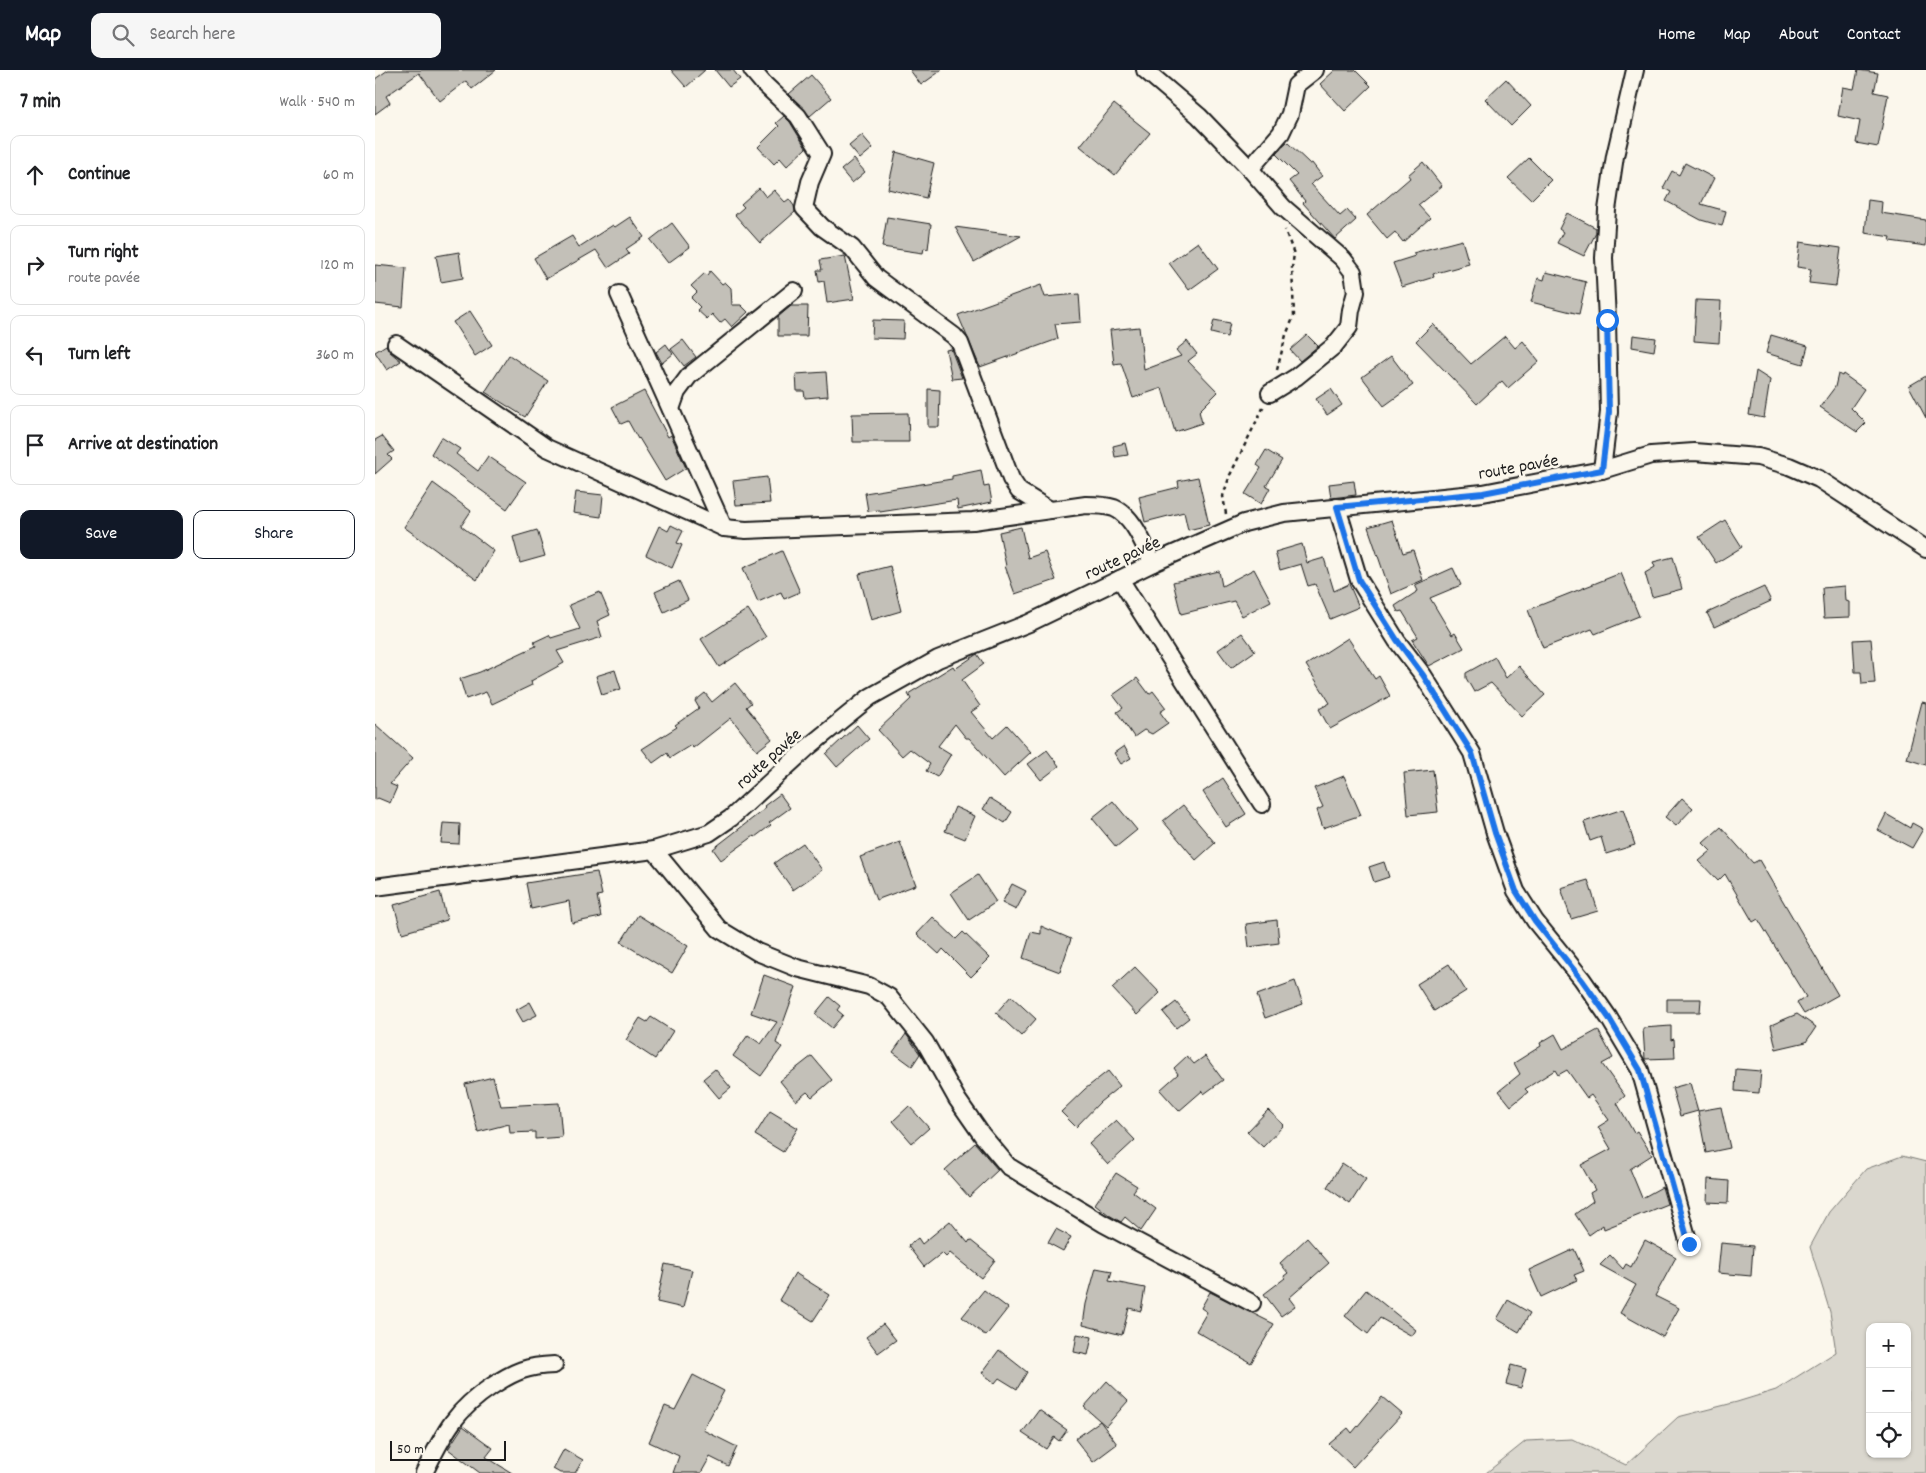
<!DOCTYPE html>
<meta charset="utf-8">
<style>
:root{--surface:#fff;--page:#f6f6f6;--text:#202124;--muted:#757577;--line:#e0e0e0;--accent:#111827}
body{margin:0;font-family:Dekko,sans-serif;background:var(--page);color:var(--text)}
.controls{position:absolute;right:15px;bottom:15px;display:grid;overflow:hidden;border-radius:10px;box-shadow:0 1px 4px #0004}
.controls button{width:45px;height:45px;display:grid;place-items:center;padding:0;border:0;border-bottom:1px solid var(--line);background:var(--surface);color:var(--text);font:25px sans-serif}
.scale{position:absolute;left:15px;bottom:12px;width:116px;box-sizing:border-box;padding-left:5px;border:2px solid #1c1c1c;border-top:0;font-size:14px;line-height:18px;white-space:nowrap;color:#1c1c1c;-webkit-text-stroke:4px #fbf7ec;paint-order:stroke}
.stop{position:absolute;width:15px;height:15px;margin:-11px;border:4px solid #1a73e8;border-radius:50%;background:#fff}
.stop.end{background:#1a73e8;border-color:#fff;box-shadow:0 1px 5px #0008}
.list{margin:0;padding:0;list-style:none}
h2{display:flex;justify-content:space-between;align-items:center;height:65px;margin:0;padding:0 20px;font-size:21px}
h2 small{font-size:16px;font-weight:400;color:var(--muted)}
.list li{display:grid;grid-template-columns:32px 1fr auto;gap:15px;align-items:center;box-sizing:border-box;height:80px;margin:0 10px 10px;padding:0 10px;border:1px solid var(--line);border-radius:10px}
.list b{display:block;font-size:19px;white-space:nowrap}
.list p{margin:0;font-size:16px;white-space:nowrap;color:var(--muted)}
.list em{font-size:16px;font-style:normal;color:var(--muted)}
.actions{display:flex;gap:10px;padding:15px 20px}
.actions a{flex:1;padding:11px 0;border:1px solid var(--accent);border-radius:10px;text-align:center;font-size:18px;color:var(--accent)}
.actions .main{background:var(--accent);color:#fff}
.icon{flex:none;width:28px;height:28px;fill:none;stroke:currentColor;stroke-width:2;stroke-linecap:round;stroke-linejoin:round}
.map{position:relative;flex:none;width:1551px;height:1403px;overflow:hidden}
header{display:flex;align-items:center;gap:30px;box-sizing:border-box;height:70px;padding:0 25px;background:var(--accent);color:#fff}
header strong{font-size:24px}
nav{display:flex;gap:28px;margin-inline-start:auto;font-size:18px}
.search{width:350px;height:45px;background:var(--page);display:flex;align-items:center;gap:12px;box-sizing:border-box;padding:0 18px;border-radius:10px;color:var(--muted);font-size:19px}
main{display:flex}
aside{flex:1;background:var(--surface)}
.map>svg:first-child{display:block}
</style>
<header>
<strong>Map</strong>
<div class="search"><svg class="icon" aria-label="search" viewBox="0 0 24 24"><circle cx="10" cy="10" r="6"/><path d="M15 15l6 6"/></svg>Search here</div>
<nav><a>Home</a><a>Map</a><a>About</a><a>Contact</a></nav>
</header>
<main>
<aside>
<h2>7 min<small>Walk · 540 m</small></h2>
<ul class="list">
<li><svg class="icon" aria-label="ahead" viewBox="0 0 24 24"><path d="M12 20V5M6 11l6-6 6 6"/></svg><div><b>Continue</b></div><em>60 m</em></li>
<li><svg class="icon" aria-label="right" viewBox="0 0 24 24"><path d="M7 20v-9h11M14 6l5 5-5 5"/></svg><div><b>Turn right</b><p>route pavée</p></div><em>120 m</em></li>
<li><svg class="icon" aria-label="left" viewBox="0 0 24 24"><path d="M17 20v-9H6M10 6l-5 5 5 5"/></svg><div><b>Turn left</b></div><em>360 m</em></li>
<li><svg class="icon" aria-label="arrive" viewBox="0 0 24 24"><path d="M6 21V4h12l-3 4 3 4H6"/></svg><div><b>Arrive at destination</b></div></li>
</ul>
<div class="actions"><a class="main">Save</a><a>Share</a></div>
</aside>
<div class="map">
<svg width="1551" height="1403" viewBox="0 0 1551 1403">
<rect width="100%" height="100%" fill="#fbf7ec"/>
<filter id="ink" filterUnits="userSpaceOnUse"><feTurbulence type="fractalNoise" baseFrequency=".02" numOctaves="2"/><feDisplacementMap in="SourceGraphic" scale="10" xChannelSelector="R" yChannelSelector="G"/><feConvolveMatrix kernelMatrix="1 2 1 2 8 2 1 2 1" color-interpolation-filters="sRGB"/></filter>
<g filter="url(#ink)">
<path fill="#dad7ce" stroke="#7b7a75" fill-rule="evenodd" d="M1527,1086L1551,1092V1403H1111L1151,1371L1197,1369L1251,1395L1303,1347L1362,1332L1401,1320L1461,1282L1455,1242L1435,1177L1454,1142L1491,1099ZM1495,1257H1532V1384H1495Z"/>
<g fill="#c3c0b8" stroke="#1c1c1c">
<polygon points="13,0 121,0 97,19 91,11 65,31 44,3 11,26 15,33 0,44 0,9"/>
<polygon points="296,0 330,0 311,17"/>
<polygon points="340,0 358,0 365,9 354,17"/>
<polygon points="535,0 567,0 546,15"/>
<polygon points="960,0 980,0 996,16 970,41 945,14"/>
<polygon points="1483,0 1503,3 1499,22 1513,25 1503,77 1481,73 1485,51 1463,46 1468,17 1479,19"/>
<polygon points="436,5 456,28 435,46 414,24"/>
<polygon points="1131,9 1156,36 1136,56 1110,29"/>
<polygon points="739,34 775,63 740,105 705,76"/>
<polygon points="409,46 415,52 431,78 412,96 405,88 399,94 383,77 404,56 401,53"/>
<polygon points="487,65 498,78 485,89 474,76"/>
<polygon points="912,72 935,94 937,93 947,106 936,114 965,146 972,140 981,150 960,169 928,133 930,131 914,111 922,105 901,84"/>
<polygon points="521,82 559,93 551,128 513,119"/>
<polygon points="1154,88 1176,110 1156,130 1133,108"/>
<polygon points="479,89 490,102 477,113 466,100"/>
<polygon points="1048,92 1067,116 1043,135 1055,148 1028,172 1020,162 1012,169 992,145 1035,108 1033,105"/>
<polygon points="1310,93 1339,108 1326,134 1351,141 1347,156 1326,150 1291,131 1296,122 1288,118 1297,101 1304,105"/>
<polygon points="384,118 391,127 399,120 410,132 414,129 419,136 420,142 385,173 360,145 369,137 366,134"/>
<polygon points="1493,130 1507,132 1506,143 1551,150 1551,176 1515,171 1516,167 1490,163"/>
<polygon points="1192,143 1221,158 1221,163 1209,186 1182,173 1188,162 1184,159"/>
<polygon points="255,147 269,167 251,179 254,184 233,198 221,180 171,209 159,188 197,166 204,177 238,155 240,157"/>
<polygon points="512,147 556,154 553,179 549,178 548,183 507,177"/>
<polygon points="297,153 315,177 293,193 275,170"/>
<polygon points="580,157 646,166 599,192"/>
<polygon points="1087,170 1094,194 1058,204 1059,207 1027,217 1018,193 1040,186 1038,183"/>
<polygon points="823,172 843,199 814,220 794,193"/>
<polygon points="1425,172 1466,178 1461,216 1434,213 1436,199 1422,197"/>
<polygon points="84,182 88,208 66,212 61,186"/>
<polygon points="470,186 479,229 452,233 449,211 444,212 442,200 447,200 445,190"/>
<polygon points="0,195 31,198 28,237 0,234"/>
<polygon points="335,201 347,214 350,212 356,218 357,235 366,235 373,242 357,257 350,249 345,253 337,244 332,249 322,240 325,237 316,228 322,222 316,216 330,203 332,205"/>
<polygon points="1171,202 1211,212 1204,244 1156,232 1163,208 1169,210"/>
<polygon points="666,215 670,227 704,224 706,252 680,254 683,269 605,297 583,245"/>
<polygon points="1321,230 1346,231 1344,273 1319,271"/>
<polygon points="416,236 433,236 432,266 403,266 403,247"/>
<polygon points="95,241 117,275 100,286 78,252"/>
<polygon points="498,250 529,251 528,269 497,268"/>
<polygon points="839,250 855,253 852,267 836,263"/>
<polygon points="1058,254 1096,294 1130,266 1140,278 1148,271 1164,291 1133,318 1127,311 1102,334 1041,271"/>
<polygon points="764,257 769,300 806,286 801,280 812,271 822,284 813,291 843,322 824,341 827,353 800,362 787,318 758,328 746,293 739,294 735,260"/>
<polygon points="932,265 943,276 925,291 915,280"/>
<polygon points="1258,265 1281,268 1279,281 1257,277"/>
<polygon points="1396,265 1433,276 1428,294 1391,283"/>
<polygon points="308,270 321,287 309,296 296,279"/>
<polygon points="291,274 298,284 287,293 281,282"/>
<polygon points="11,275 15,282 26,291 12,300 0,282"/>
<polygon points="576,279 587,308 577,309 571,280"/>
<polygon points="134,285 173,311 150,347 110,322"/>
<polygon points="1016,286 1038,315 1009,336 987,307"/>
<polygon points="1381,301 1395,310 1389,348 1374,345"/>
<polygon points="451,302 453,326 430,328 429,321 422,321 421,304"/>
<polygon points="1463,304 1467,306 1468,304 1489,319 1476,338 1491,353 1482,362 1445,337 1460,317"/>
<polygon points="1551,306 1551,348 1534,316"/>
<polygon points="553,319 565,320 564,357 553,357"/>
<polygon points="956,319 967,335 952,345 941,329"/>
<polygon points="269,321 293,367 296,365 311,398 290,411 264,368 263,369 253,351 246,354 237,337"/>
<polygon points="533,343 534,372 478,372 477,344"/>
<polygon points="7,366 19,381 13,385 17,389 0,404 0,370"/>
<polygon points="66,367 85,379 81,384 103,401 113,386 151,412 132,439 56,384"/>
<polygon points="750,373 753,385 740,387 738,376"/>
<polygon points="891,380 907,390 891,416 895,418 886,434 870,424 886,398 882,395"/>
<polygon points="606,400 609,417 614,416 617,432 583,439 582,430 505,442 505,440 493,441 490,423 577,409 577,406"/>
<polygon points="392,407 395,433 361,435 358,411"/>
<polygon points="823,407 834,455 813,460 809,442 770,452 764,427 804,417 803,411"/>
<polygon points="979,411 981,425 956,428 954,414"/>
<polygon points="58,413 96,441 86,456 119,481 102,510 29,457"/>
<polygon points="201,422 228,425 226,447 198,443"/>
<polygon points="1017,450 1028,483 1038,480 1048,510 1016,524 993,457"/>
<polygon points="1350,450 1367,477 1341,493 1324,467"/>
<polygon points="296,455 308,461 302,473 307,475 297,498 271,485 284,456 293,461"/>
<polygon points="646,457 653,488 670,482 681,510 640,524 630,496 631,496 624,462"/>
<polygon points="162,460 170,486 145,493 138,467"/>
<polygon points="927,474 932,493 949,488 959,521 974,514 984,537 955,549 940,514 933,516 926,494 905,500 900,482"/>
<polygon points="407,481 425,522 409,529 406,522 383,532 368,498"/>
<polygon points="1298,487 1307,519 1277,527 1270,503 1280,497 1278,492"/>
<polygon points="515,496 526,541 496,550 484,504"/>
<polygon points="1078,498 1086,515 1055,528 1077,565 1080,563 1089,578 1054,596 1037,570 1043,567 1027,541 1023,542 1020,536 1043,521 1040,515"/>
<polygon points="879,499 896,531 867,546 859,531 806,544 798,512 844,501 847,516"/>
<polygon points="1246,503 1264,546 1220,564 1217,559 1168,578 1153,540"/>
<polygon points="304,511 313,530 289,542 280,522"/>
<polygon points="1470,516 1471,531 1475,532 1475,547 1449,548 1447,518"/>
<polygon points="1389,517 1396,531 1339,557 1332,543"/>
<polygon points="225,522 235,545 222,551 227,567 182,581 189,593 156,611 157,615 117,634 111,622 91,629 85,609 105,602 161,576 159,572 174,565 176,568 205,559 194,535"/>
<polygon points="373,539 391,567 344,597 326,569"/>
<polygon points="867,563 880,581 856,598 843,580"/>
<polygon points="973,568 1000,609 1004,606 1015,626 955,659 944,639 955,633 931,595"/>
<polygon points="1496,569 1500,613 1487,614 1486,602 1480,602 1478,570"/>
<polygon points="602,584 609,594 587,610 605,636 596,642 618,668 632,655 656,682 629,707 594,668 591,668 580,654 563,676 576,684 562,707 551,701 555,694 535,679 527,686 503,660 536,629 533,624 578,596 580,599"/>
<polygon points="1120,587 1131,608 1144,596 1170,625 1147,646 1116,613 1099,622 1091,608 1091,603"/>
<polygon points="240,600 246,619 227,625 221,606"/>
<polygon points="762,608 774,624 778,621 791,638 785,642 793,653 777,664 769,660 759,667 742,642 748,638 738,625"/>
<polygon points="360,613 376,633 371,637 397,669 382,681 356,648 318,678 316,675 295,688 292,683 278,693 267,679 302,657 300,655 324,638 320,631 330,623 337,632"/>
<polygon points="1547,632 1551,633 1551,695 1532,689"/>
<polygon points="0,654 38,688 15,714 22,717 15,733 3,728 0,730"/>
<polygon points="482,655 494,669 462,697 451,684"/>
<polygon points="749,676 756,688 746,694 739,683"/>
<polygon points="672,680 684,696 666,710 653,694"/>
<polygon points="1058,700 1063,742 1033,745 1029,703"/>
<polygon points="969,706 986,745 948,758 942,740 948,737 939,718"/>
<polygon points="848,708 871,744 851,757 828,722"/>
<polygon points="405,724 415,738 394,753 396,755 380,767 379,766 346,790 338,779 391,738 389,736"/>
<polygon points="615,728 637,742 630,753 608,739"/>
<polygon points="1307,728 1318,738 1301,756 1290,747"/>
<polygon points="738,731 762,760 741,777 717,748"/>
<polygon points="808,735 840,773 821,790 788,751"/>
<polygon points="580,737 600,746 590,769 570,761"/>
<polygon points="1248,739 1260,775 1231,784 1226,767 1215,771 1209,752"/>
<polygon points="1511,744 1535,758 1537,753 1548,759 1537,778 1503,760"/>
<polygon points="68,753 85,754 84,774 66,773"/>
<polygon points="1346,757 1378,793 1384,790 1463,925 1429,944 1422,933 1431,927 1383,849 1378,852 1350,804 1343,811 1324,791 1336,781 1328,773"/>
<polygon points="525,772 541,815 501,830 485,787"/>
<polygon points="428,773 447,800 418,820 399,793"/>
<polygon points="1009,792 1014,807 999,812 994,797"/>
<polygon points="222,802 227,825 222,826 226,847 197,853 194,831 156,839 151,813"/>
<polygon points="603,805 621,832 594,850 576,823"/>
<polygon points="1213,810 1223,841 1196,849 1186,818"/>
<polygon points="637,814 651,821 641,840 627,833"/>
<polygon points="65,822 72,850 27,863 19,835"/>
<polygon points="263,845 313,876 297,903 246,872"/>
<polygon points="558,847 581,869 588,862 615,888 596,907 568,879 564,884 542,864"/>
<polygon points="902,850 904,873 874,877 871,854"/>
<polygon points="666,856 696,869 685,902 648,888 656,862 666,864"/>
<polygon points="1074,894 1091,921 1059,941 1042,914"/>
<polygon points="760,897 785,923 762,945 737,918"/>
<polygon points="389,905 421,917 401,973 407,977 386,1006 358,986 373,965 386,974 402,952 376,943"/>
<polygon points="920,911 928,934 890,948 882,925"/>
<polygon points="636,926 661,949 646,966 621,943"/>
<polygon points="454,927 465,936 462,940 468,945 457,958 440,944"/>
<polygon points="1292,929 1326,929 1325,942 1292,942"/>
<polygon points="155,932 162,945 148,952 141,940"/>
<polygon points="801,932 814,948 801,958 788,942"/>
<polygon points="1422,944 1441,957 1431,972 1401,979 1396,955"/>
<polygon points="276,947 298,961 280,989 251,970 265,948 272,952"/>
<polygon points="1296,956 1296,970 1299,969 1300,988 1270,989 1268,958"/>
<polygon points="1223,960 1238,988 1227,994 1250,1026 1242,1033 1259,1063 1262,1061 1277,1085 1255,1099 1267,1128 1287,1117 1292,1134 1229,1159 1228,1155 1214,1165 1200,1144 1218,1131 1215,1123 1220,1120 1206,1095 1236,1079 1223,1057 1234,1050 1216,1025 1212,1028 1192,1000 1183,1005 1180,1000 1150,1019 1153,1022 1136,1036 1124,1021 1145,1004 1139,993 1166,976 1165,973 1180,964 1188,979"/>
<polygon points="531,964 545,984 537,996 518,982"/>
<polygon points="437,986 457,1010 437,1027 432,1022 421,1031 405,1011"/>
<polygon points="812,986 819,994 830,986 848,1010 829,1024 827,1021 804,1041 785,1020 803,1004 799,998"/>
<polygon points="340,999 356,1018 344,1028 328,1009"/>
<polygon points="1361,999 1386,1001 1384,1023 1360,1021"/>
<polygon points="733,1001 745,1016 725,1032 701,1057 686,1042 710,1019"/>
<polygon points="118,1007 126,1036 184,1033 187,1067 160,1069 160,1062 135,1063 134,1054 103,1062 90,1014"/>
<polygon points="1315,1013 1323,1041 1305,1046 1297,1018"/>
<polygon points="534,1036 554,1058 537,1073 518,1051"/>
<polygon points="1346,1037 1355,1078 1331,1083 1323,1041"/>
<polygon points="893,1040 909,1055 888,1077 872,1062"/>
<polygon points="395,1041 423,1058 408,1082 380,1065"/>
<polygon points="741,1050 760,1070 733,1095 714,1074"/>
<polygon points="600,1073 623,1100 594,1127 570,1100"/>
<polygon points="967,1093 991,1109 975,1134 952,1117"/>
<polygon points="741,1103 762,1116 758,1122 781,1139 766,1161 750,1147 746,1152 734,1145 720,1134"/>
<polygon points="1333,1109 1354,1111 1353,1133 1332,1132"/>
<polygon points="575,1151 593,1173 595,1170 620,1190 606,1208 575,1183 571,1187 567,1183 549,1197 533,1176 543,1168 547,1174"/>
<polygon points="681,1159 696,1167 688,1181 673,1173"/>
<polygon points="932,1168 954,1193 914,1228 920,1236 906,1246 889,1224 910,1208 909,1206 913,1203 905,1193"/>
<polygon points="1270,1170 1301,1187 1280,1226 1304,1238 1288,1267 1245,1243 1261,1215 1225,1195 1235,1185 1248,1199 1251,1194 1256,1197"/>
<polygon points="1346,1173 1378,1176 1376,1206 1343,1203"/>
<polygon points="1199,1179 1209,1201 1199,1205 1202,1210 1166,1227 1154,1200"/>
<polygon points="290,1194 317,1200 308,1238 282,1232"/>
<polygon points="721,1198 737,1201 734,1211 770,1218 766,1241 754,1238 747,1265 708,1255 711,1234"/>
<polygon points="420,1203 455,1225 438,1251 404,1230"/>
<polygon points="609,1220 633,1238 611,1266 587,1247"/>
<polygon points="991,1220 1041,1260 1037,1266 1005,1248 993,1264 970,1246"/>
<polygon points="835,1222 899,1254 876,1293 821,1261 832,1242 826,1238"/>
<polygon points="1133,1230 1155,1243 1144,1262 1122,1249"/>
<polygon points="508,1254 521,1270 503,1283 491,1267"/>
<polygon points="702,1264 717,1267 713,1285 699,1282"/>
<polygon points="624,1280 652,1302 642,1319 624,1308 620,1313 607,1303"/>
<polygon points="1136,1295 1151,1299 1146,1318 1131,1314"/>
<polygon points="318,1305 349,1321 328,1360 362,1377 353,1396 335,1387 326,1403 298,1403 304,1386 274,1372 290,1336 300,1340"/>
<polygon points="732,1311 753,1331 731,1356 709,1337"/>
<polygon points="1007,1327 1027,1344 978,1397 954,1374 973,1358 977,1363"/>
<polygon points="664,1340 692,1360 684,1371 679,1367 671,1379 647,1363"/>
<polygon points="725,1351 742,1374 718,1392 700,1369"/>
<polygon points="88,1356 118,1378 111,1387 137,1403 105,1403 73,1379"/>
<polygon points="189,1379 208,1390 200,1403 185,1403 178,1399"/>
</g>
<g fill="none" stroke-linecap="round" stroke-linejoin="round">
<g stroke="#1c1c1c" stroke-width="20">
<g id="minor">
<polyline points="377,0 388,13 423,46 447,84 435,112 429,138 447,157 477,178 501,208 579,266 585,273 636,409 644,421 675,440"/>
<polyline points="770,0 824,46 875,99 908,137 968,189 978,202 981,222 976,240 974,257 959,276 921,307 895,323"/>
<polyline points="875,99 906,63 915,44 921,15 940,0"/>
<polyline points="244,224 349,458"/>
<path d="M21,274L172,378L349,458L371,460L598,451L711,435C720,435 730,435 739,438C759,446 769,476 778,493"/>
<polyline points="296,339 302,322 314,306 419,221"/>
<polyline points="1227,400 1234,342 1232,250 1229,188 1232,140 1240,86 1260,0"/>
<polyline points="962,437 984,510 1022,571 1048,605 1097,683 1120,763 1141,821 1160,851 1207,909 1234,948 1265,1000 1314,1174"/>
<polyline points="745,509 887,734"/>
<polyline points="279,780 344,859 382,882 422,898 494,916 514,927 550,972 582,1029 607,1065 633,1096 729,1154 877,1233"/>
<polyline points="0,817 279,780 334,763 356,748 432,678 495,627 563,589 654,553 778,493 869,453 909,443 1108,423 1227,400 1276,385 1319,382 1383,387 1414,396 1444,409 1551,479"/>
<path d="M49,1403C69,1363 79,1341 117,1316C140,1301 152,1296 179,1295"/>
</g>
</g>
<g stroke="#1c1c1c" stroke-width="2.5" stroke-dasharray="4 4" stroke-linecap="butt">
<polyline points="902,300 911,265 919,246 917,198 919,184 910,160"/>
<polyline points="851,444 848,426 855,405 889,336"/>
</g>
<use href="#minor" stroke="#fbf7ec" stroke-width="16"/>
</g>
</g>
<g fill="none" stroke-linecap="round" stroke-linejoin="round" filter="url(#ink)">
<polyline stroke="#1a73e8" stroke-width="6" points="1232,250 1234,342 1227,400 1108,423 962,437 984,510 1022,570 1048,605 1097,683 1120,763 1141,821 1160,851 1207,910 1234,948 1265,1000 1314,1174"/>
</g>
<g text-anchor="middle" stroke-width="5" stroke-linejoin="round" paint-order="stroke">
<g font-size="18" fill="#1c1c1c" stroke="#fbf7ec">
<text transform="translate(1143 396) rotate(-10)" y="6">route pavée</text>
<text transform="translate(747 487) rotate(-25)" y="6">route pavée</text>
<text transform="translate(393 688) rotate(-42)" y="6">route pavée</text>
</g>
</g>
</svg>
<div class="controls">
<button>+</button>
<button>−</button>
<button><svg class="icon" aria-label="locate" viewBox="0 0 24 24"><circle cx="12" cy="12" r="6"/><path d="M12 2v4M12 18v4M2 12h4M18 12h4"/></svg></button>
</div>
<div class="scale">50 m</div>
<div class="stop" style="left:1232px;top:250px"></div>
<div class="stop end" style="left:1314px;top:1174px"></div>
</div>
</main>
